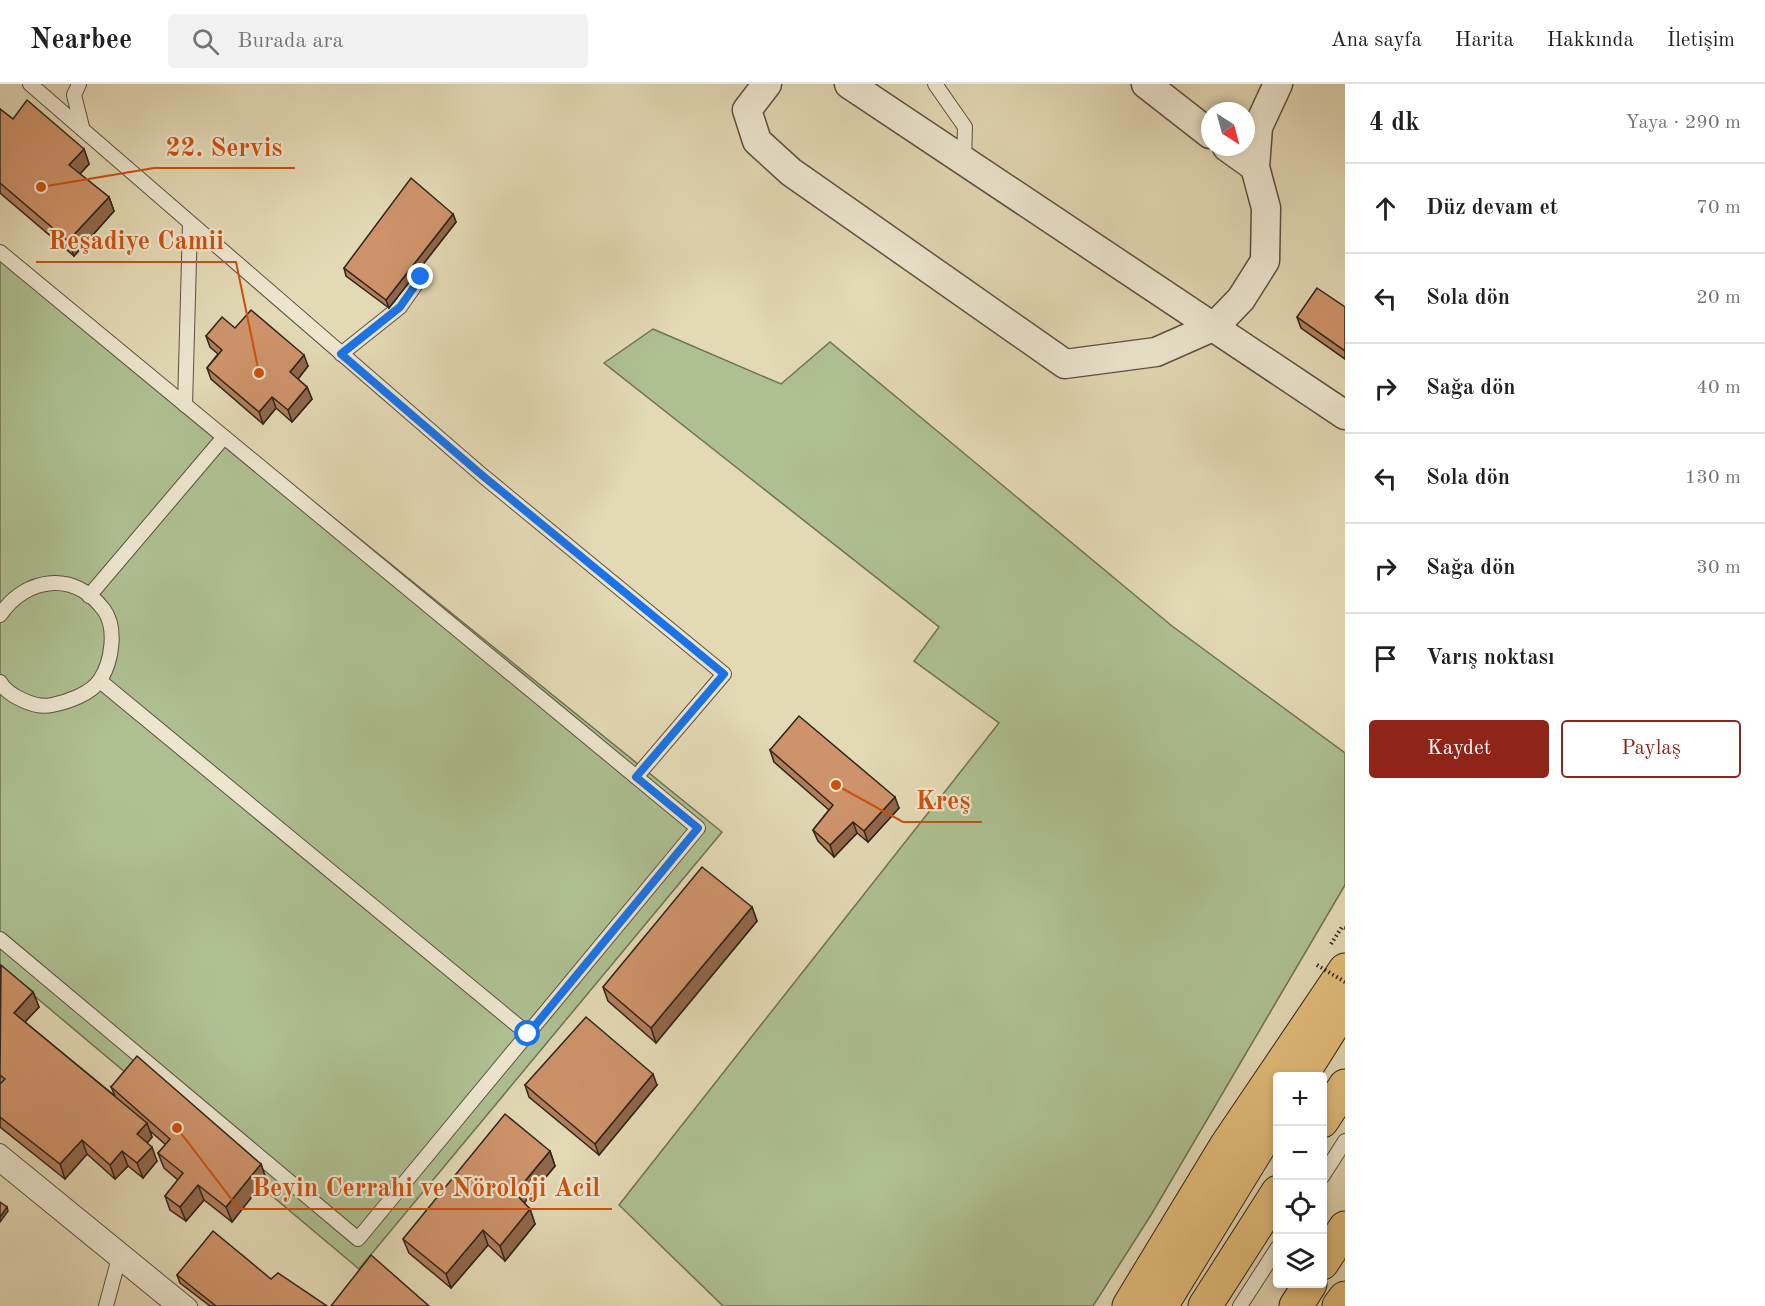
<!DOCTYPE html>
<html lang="tr">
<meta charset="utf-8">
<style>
:root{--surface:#fff;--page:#f2f2f2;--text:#202124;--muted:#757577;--line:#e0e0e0;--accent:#8f2418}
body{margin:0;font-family:"Old Standard TT",serif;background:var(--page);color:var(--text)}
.controls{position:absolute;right:18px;bottom:18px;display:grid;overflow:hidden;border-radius:6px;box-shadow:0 3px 9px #0003}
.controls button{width:54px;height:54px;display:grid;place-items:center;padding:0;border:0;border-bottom:2px solid var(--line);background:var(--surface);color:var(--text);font:30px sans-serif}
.compass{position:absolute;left:1201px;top:18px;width:54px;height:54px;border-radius:50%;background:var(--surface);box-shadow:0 3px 9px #0003;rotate:144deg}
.stop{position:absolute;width:18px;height:18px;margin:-14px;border:4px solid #1a73e8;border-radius:50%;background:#fff}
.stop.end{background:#1a73e8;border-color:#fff;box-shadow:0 2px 6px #0008}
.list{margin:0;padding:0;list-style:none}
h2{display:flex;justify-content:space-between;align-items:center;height:78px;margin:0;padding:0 24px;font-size:26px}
h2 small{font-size:20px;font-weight:400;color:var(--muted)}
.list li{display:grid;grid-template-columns:39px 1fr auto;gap:18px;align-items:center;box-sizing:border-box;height:90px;padding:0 24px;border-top:2px solid var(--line)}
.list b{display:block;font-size:22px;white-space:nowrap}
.list em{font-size:20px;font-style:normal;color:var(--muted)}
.actions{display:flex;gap:12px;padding:18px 24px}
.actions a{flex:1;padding:14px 0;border:2px solid var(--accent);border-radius:6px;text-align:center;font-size:21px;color:var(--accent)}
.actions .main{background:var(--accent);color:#fff}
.icon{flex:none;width:33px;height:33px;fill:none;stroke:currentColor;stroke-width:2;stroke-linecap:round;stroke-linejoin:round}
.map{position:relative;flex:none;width:1345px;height:1222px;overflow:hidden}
header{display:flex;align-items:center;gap:36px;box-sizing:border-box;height:84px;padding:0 30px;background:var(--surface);border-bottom:2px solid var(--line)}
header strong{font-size:28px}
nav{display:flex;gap:33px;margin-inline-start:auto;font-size:21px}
.search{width:420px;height:54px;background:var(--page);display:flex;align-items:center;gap:15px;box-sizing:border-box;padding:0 21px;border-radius:6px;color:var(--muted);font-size:22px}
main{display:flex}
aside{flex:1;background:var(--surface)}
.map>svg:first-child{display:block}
</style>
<header>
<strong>Nearbee</strong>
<div class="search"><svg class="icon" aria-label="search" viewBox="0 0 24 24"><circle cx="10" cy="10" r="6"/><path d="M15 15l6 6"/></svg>Burada ara</div>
<nav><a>Ana sayfa</a><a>Harita</a><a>Hakkında</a><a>İletişim</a></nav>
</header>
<main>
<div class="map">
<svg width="1345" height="1222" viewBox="0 0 1345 1222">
<rect width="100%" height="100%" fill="#e3d9b5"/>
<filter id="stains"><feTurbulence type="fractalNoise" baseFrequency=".00333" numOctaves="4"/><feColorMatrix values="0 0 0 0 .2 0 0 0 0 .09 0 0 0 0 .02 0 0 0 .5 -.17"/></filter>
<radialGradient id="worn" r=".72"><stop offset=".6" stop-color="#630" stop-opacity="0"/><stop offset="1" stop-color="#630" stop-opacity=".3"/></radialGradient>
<g fill="#aec092" stroke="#6f7256" stroke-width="1.5">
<polygon points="0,164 722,748 359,1185 0,883"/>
<polygon points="653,245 781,300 830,258 1172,542 1345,669 1345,801 1151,1131 1093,1222 723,1222 619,1121 999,639 914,577 939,543 604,279"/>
</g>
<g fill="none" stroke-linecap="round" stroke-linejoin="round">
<g stroke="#5d5141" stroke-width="16">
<g id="service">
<polyline points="30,0 483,392 724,590 636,693"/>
<polyline points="79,0 74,11 82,43"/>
<polyline points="935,0 965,43 964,76"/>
<polyline points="0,168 698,744 358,1155 0,855"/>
<polyline points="341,270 400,223 421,193"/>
<polyline points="185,321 190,140"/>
<polyline points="89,512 224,353"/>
<path d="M0,531C26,493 74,486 104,526C117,544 112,578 100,596C91,610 67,618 52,621C36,625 8,612 0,598"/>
<polyline points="100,597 528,950"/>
<polyline points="0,1067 190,1222"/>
<polyline points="0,1081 173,1222"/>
<polyline points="1322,1093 1345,1057"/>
<polyline points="106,1222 120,1170"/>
<polyline points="1240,1222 1278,1163"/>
</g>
</g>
<g stroke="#5d5141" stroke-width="31">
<g id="minor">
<polyline points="767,0 747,26 757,57 791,88 1065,280 1156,268 1215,242 1241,215 1265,177 1266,124 1255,83 1258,43 1278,0"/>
<polyline points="849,0 1345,331"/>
<polyline points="1146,0 1210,50"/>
<polyline points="1227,63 1255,83"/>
</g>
</g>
<g stroke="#30241a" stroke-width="35">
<polyline id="primary" points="1129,1222 1226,1062 1345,886"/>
</g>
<g stroke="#30241a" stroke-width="35">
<g id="trunk">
<polyline points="1301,992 1345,922"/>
<polyline points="1322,1037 1345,1002"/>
<polyline points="1322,1179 1345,1144"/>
<polyline points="1161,1222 1278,1031"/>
<polyline points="1205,1222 1278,1108"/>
<polyline points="1296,1222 1310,1200"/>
<polyline points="1339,1222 1345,1214"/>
</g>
</g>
<polyline stroke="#30241a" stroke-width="4" stroke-dasharray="1.5 3" stroke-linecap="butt" points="1331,860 1342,843 1345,844"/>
<use href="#service" stroke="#ede6cf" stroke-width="14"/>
<use href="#minor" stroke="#ede6cf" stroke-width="28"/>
<use href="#primary" stroke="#e2bc7a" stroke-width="33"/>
<use href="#trunk" stroke="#e2bc7a" stroke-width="33"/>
<polyline stroke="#30241a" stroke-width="4" stroke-dasharray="1.5 3" stroke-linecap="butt" points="1317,881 1345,898"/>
</g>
<g fill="#b17e5b" stroke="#30241a" stroke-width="1.5">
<polygon points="0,25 13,35 84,65 89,80 80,90 109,113 114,127 74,172 0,109"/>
<polygon points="453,130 456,138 389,224 346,192 344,184"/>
<polygon points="1345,223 1345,275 1301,244 1297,233"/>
<polygon points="235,244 308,282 298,295 307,303 312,315 292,338 276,324 263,340 211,295 207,284 218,270 210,263 206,252"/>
<polygon points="770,666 899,724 868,758 857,749 834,773 818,757 813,746 829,726 774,678"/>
<polygon points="752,823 757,837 656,959 608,917 603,903"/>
<polygon points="0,882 33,908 39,923 25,938 115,1012 111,1003 261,1080 266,1095 232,1138 204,1116 186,1137 170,1126 165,1112 178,1096 164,1084 158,1069 166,1061 150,1047 152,1053 147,1059 157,1077 143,1094 128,1082 115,1095 87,1070 65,1095 0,1043"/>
<polygon points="525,1001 657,1001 599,1071 529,1013"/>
<polygon points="550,1067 555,1082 524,1119 530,1125 535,1140 505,1177 488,1161 451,1204 409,1169 403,1155"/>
<polygon points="177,1191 271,1195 327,1222 210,1222 180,1199"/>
</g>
<g fill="#90674a" stroke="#30241a" stroke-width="1.5">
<polygon points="84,65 89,80 74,96 69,81"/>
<polygon points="109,113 114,127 74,172 68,157"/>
<polygon points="453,130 456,138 389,224 386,216"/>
<polygon points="304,271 308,282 294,300 290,288"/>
<polygon points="307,303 312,315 292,338 288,326"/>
<polygon points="272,313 276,324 263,340 259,328"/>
<polygon points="895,713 899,724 868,758 864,747"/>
<polygon points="853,738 857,749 834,773 830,761"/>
<polygon points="752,823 757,837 656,959 651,944"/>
<polygon points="33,908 39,923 19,944 14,929"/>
<polygon points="653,990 657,1001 599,1071 595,1060"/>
<polygon points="147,1039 152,1053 142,1065 137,1050"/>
<polygon points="82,1056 87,1070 65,1095 60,1080"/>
<polygon points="152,1063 157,1077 143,1094 137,1079"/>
<polygon points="122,1067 128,1082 115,1095 110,1081"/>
<polygon points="550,1067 555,1082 520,1124 515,1109"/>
<polygon points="261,1080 266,1095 232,1138 226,1123"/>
<polygon points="198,1101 204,1116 186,1137 180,1123"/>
<polygon points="7,1123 8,1127 0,1138 0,1133"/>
<polygon points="530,1125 535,1140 505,1177 500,1162"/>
<polygon points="483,1146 488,1161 451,1204 446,1190"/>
</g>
<g fill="#ce936a" stroke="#30241a" stroke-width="1.5">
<polygon points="27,16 84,65 69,81 109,113 68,157 0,99 0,25 13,35"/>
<polygon points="411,94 453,130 386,216 344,184"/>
<polygon points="1317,204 1345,223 1345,267 1297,233"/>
<polygon points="251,226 304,271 290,288 307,303 288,326 272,313 259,328 207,284 222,266 206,252 222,233 235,244"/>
<polygon points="799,632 895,713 864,747 853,738 830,761 813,746 833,721 770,666"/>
<polygon points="702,783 752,823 651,944 603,903"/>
<polygon points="1,881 33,908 14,929 147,1039 137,1050 152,1063 137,1079 122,1067 110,1081 82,1056 60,1080 0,1033 0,1000 5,995 0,991"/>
<polygon points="586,933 653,990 595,1060 525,1001"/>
<polygon points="137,972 261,1080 226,1123 198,1101 180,1123 165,1112 183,1089 158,1069 170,1055 111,1003"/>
<polygon points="505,1030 550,1067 515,1109 530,1125 500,1162 483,1146 446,1190 403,1155"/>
<polygon points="0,1118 7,1123 0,1133"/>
<polygon points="213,1147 271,1195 278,1189 327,1222 216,1222 177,1191"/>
<polygon points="371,1171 429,1222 331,1222"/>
</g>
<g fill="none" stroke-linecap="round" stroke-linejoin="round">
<polyline stroke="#1a73e8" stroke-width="8" points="421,193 400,223 341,270 483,392 724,590 636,693 698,744 528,950"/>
</g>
<path fill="none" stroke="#cc510e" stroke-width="2" d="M41 103L154 84H295M259 289L236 178H36M836 701L903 738H982M177 1044L239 1125H612"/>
<g fill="#cc510e" stroke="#ede6cf" stroke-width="2">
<circle cx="41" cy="103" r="6"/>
<circle cx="259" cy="289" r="6"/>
<circle cx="836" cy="701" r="6"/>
<circle cx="177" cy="1044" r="6"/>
</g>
<g font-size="26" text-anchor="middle" font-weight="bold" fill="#cc510e" stroke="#ede6cf" stroke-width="4.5" stroke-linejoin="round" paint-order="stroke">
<text x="224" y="72">22. Servis</text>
<text x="136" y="165">Reşadiye Camii</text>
<text x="943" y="725">Kreş</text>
<text x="426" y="1112">Beyin Cerrahi ve Nöroloji Acil</text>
</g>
<rect width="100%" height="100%" filter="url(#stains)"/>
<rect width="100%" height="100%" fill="url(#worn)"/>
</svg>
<div class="controls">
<button>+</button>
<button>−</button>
<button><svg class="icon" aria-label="locate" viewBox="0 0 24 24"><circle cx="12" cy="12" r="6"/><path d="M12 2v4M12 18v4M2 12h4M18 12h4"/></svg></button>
<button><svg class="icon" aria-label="layers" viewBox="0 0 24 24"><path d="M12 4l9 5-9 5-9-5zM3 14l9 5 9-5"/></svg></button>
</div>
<svg class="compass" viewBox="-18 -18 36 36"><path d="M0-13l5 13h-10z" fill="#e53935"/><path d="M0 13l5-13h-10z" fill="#757577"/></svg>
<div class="stop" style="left:528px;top:950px"></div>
<div class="stop end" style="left:421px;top:193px"></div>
</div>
<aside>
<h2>4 dk<small>Yaya · 290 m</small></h2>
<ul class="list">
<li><svg class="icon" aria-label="ahead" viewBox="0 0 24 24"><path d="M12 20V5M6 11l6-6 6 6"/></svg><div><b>Düz devam et</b></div><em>70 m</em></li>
<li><svg class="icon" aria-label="left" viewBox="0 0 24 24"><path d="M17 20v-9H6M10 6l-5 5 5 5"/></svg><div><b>Sola dön</b></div><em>20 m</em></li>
<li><svg class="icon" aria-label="right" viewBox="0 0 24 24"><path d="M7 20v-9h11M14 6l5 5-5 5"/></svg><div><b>Sağa dön</b></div><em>40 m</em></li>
<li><svg class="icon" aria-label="left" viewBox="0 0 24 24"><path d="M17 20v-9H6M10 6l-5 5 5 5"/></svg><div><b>Sola dön</b></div><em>130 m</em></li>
<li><svg class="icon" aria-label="right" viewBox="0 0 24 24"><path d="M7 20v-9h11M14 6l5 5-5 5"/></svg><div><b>Sağa dön</b></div><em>30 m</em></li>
<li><svg class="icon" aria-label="arrive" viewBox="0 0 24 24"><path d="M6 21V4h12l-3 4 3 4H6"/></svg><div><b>Varış noktası</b></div></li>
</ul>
<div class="actions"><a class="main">Kaydet</a><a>Paylaş</a></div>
</aside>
</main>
